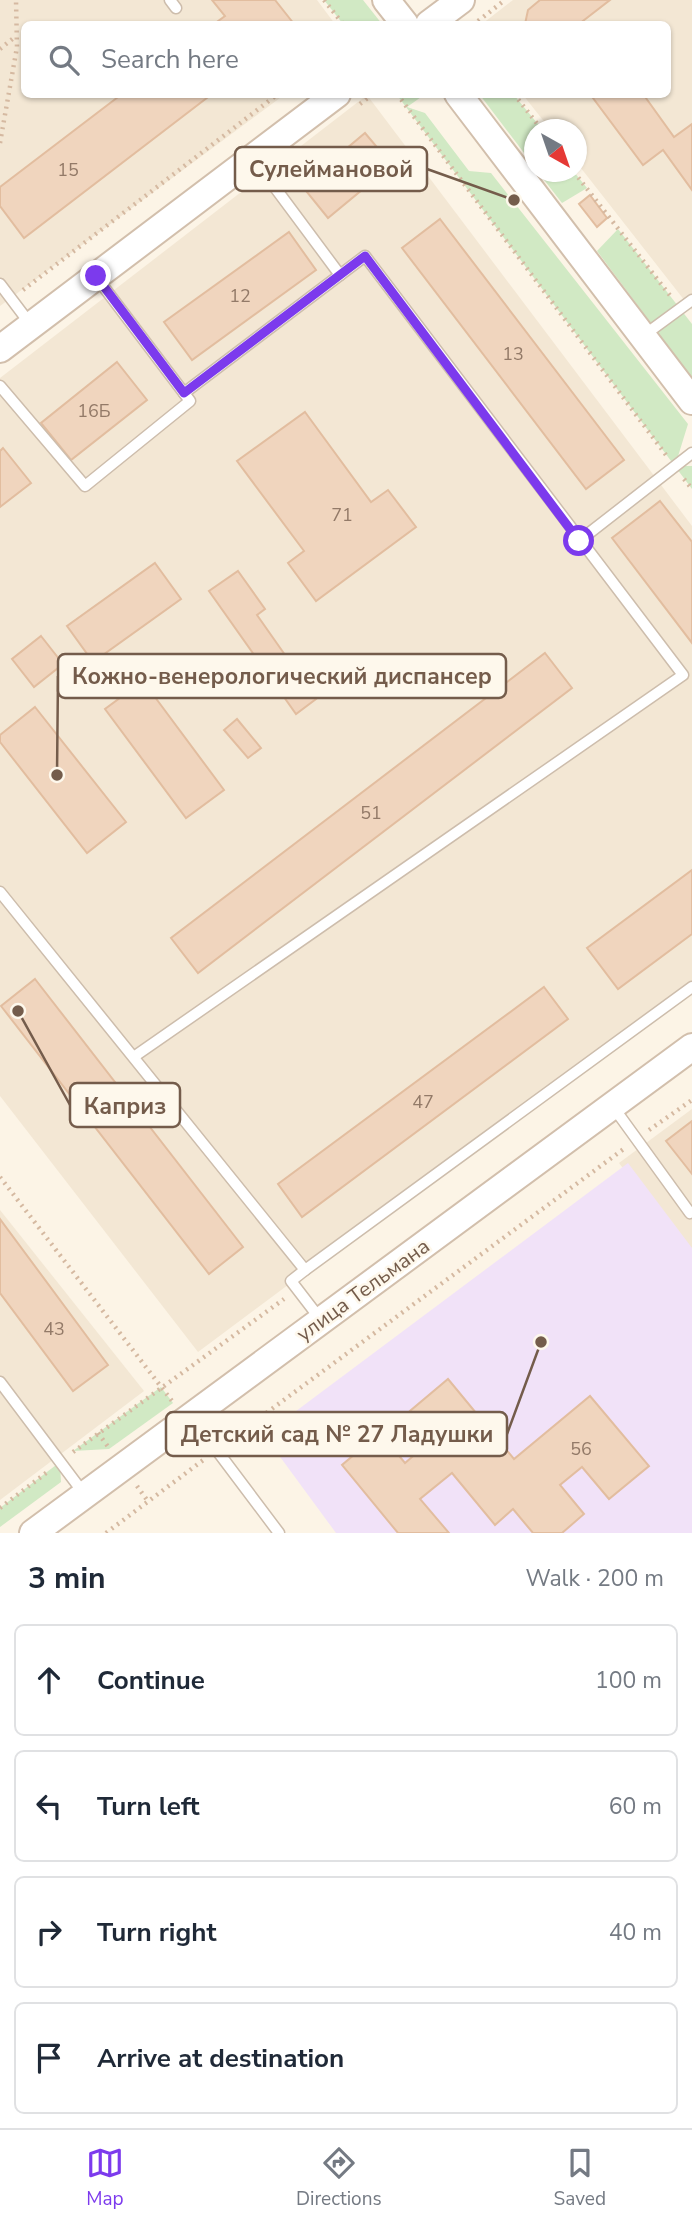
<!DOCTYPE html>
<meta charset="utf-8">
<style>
:root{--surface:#fff;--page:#f2f2f3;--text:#1f2937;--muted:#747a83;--line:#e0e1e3;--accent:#7c3aed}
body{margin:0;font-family:"Nunito Sans",sans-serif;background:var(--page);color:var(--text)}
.compass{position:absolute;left:524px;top:119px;width:63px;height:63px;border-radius:50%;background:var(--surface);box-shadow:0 2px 5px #0004;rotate:140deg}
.stop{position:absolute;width:21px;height:21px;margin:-16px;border:5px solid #7c3aed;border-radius:50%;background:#fff}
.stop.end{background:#7c3aed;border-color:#fff;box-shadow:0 2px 7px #0008}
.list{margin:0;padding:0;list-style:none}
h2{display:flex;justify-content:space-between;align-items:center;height:91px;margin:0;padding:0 28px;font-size:30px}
h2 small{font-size:23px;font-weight:400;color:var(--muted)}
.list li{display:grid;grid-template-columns:46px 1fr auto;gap:21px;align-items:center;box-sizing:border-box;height:112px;margin:0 14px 14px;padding:0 14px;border:2px solid var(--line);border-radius:10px}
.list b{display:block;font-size:26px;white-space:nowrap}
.list em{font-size:23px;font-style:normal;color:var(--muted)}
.icon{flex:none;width:38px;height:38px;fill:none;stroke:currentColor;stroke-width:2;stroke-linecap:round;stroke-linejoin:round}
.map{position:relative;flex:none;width:692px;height:1533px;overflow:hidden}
.search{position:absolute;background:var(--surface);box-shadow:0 2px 5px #0004;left:21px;right:21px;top:21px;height:77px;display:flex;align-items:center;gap:18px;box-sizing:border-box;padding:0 24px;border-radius:10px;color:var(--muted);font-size:26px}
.sheet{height:595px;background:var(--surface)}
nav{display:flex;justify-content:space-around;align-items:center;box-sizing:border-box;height:98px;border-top:2px solid var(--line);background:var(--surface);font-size:19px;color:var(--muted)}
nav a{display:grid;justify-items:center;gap:4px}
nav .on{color:var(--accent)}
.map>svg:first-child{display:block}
</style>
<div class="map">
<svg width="692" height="1533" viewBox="0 0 692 1533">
<rect width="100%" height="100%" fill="#fcf4e6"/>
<g fill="#f3e7d4">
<polygon points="0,0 317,0 335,24 24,24 24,94 284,95 0,306"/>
<polygon points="513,0 692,0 692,310 577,163 576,130 550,129 523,95 668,94 668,24 482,24"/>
<polygon points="367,95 692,526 692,984 198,1352 0,1096 0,378"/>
<polygon points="692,1109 692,1261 619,1163"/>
<polygon points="0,1210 144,1391 0,1500"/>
</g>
<polygon fill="#f1e2f8" points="628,1163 692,1248 692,1533 336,1533 264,1435"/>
<g fill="#d1e9c4">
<polygon points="324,0 363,0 382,24 343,24"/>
<polygon points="397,95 424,95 407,107 425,113 469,171 491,173 688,424 675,466 692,466 692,489"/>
<polygon points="480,95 514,95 542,129 534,130 534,166"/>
<polygon points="538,172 574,172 587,188 562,203"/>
<polygon points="618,229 692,324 692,378 597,251"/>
<polygon points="161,1387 173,1403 109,1449 73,1451"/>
<polygon points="60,1462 61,1482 0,1527 0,1508"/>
</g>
<g fill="#f0d5be" stroke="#e2bd9f" stroke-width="2">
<polygon points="212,0 275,0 294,24 214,24 225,16"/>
<polygon points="540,0 610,0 579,24 525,24 528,10"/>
<polygon points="122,94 212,94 24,238 0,206 0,187"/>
<polygon points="590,94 643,94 674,137 692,124 692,190 663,150 643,165"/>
<polygon points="365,133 392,165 328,218 302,186"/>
<polygon points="590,195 607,218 597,227 579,204"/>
<polygon points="440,219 624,460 586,489 402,248"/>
<polygon points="289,232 316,270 192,360 164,322"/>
<polygon points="117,362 147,400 71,460 41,423"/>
<polygon points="305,412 371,502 388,490 416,527 316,601 288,563 304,551 237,461"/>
<polygon points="3,448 31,483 0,507 0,451"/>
<polygon points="660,501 692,542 692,643 612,538"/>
<polygon points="155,563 181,599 93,662 67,626"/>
<polygon points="238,571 265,609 257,615 316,699 296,714 209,591"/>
<polygon points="41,636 63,664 34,687 12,659"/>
<polygon points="545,653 572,688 198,973 171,938"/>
<polygon points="143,681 224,790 186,818 105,709"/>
<polygon points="35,707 126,822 87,853 0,742 0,735"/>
<polygon points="237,719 261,748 248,758 224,730"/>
<polygon points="692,870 692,934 618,989 587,948"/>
<polygon points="35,979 243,1247 209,1274 1,1006"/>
<polygon points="544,987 568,1019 302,1217 278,1184"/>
<polygon points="692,1121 692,1174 666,1141"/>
<polygon points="0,1219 108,1365 73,1391 0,1293"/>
<polygon points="448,1379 514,1459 590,1396 649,1466 609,1499 582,1467 560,1485 584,1514 562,1533 533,1533 513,1509 495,1525 452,1473 420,1499 449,1533 398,1533 342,1465 380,1433 405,1463 433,1439 410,1411"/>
</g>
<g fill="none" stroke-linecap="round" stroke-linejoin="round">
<g stroke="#cdbdac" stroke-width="13">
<g id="lane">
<polyline points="170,0 176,8"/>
<polyline points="253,158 340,275"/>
<polyline points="0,284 31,325"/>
<polyline points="643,336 692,300"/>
<polyline points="0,386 85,486 190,401 97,278"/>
<polyline points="579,541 692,453"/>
<polyline points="0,892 305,1270 291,1281 321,1320"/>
<polyline points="135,1056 683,675 365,256 184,393"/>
<polyline points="614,1108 690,1213 692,1212"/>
<polyline points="305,1270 692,987"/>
<polyline points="0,1382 85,1495"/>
<polyline points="191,1416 279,1533"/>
</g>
</g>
<g stroke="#d2bfac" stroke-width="30">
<g id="secondary">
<polyline points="386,0 405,24"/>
<polyline points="429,24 461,0"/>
<polyline points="458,94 692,401"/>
<polyline points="0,349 337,94"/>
<polyline points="33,1533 692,1047"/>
</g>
</g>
<g stroke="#d5b9a1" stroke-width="4.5" stroke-dasharray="2 5" stroke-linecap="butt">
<polyline points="324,0 343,24"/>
<polyline points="478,21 505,0"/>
<polyline points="0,49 16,36"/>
<polyline points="397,94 666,455"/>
<polyline points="514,94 542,130"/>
<polyline points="360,104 373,94"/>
<polyline points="0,143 17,47 16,0"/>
<polyline points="574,172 672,298"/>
<polyline points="23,290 278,94"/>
<polyline points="684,479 692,489"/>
<polyline points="649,1130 692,1100"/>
<polyline points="0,1177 172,1401"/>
<polyline points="98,1433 109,1448"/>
<polyline points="227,1442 625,1148"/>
<polyline points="73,1452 284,1299"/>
<polyline points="137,1486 147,1500"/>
<polyline points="0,1508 50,1470"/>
<polyline points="106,1533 206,1458"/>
</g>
<use href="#lane" stroke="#fff" stroke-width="10"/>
<use href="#secondary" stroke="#fff" stroke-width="26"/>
</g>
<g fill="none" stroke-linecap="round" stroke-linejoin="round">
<polyline stroke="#7c3aed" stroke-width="9" points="96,276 184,393 365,256 579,541"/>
</g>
<g text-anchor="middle" stroke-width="5" stroke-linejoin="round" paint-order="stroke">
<g font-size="18" fill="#937a68">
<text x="68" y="176">15</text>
<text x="240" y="302">12</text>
<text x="513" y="360">13</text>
<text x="94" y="417">16Б</text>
<text x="342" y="521">71</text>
<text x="371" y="819">51</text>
<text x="423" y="1108">47</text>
<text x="54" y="1335">43</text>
<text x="581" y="1455">56</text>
</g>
<g font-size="21" fill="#745c4b" stroke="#fef8ec">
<text transform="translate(363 1290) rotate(-36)" y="7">улица Тельмана</text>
</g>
</g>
<path fill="none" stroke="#745c4b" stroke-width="2.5" d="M514 200L427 169M57 775L58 676M18 1011L70 1105M541 1342L507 1434"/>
<g fill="#745c4b" stroke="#fef8ec" stroke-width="2.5">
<circle cx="514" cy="200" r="7"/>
<circle cx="57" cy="775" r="7"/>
<circle cx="18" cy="1011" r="7"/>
<circle cx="541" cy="1342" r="7"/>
</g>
<g fill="#fef8ec" stroke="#745c4b" stroke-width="2.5">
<rect x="235" y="147" width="192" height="44" rx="7"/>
<rect x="58" y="654" width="448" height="44" rx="7"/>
<rect x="70" y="1083" width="110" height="44" rx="7"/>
<rect x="166" y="1412" width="341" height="44" rx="7"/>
</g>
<g font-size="23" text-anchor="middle" font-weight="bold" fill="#745c4b">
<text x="331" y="177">Сулеймановой</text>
<text x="282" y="684">Кожно-венерологический диспансер</text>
<text x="125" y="1114">Каприз</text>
<text x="337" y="1442">Детский сад № 27 Ладушки</text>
</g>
</svg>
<svg class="compass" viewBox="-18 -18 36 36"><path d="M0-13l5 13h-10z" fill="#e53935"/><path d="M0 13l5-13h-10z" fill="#747a83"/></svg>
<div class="stop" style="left:579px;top:541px"></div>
<div class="stop end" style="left:96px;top:276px"></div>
<div class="search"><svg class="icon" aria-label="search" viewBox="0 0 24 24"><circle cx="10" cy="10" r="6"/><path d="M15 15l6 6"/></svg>Search here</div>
</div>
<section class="sheet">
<h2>3 min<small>Walk · 200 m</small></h2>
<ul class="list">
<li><svg class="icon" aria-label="ahead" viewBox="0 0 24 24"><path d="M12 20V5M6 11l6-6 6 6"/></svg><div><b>Continue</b></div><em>100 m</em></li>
<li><svg class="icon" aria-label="left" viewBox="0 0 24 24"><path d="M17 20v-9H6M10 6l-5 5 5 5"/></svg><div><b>Turn left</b></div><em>60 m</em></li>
<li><svg class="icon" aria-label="right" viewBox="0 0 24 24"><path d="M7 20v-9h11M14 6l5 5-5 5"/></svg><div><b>Turn right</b></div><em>40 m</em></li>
<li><svg class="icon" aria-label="arrive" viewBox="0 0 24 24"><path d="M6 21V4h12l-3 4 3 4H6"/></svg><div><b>Arrive at destination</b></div></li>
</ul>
</section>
<nav>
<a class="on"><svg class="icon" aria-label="map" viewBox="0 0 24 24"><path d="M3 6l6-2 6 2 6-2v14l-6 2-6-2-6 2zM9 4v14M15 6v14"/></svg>Map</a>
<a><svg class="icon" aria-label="directions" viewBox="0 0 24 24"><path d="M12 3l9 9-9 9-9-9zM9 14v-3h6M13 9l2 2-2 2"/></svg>Directions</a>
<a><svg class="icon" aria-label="saved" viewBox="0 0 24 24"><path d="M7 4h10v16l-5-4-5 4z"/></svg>Saved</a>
</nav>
